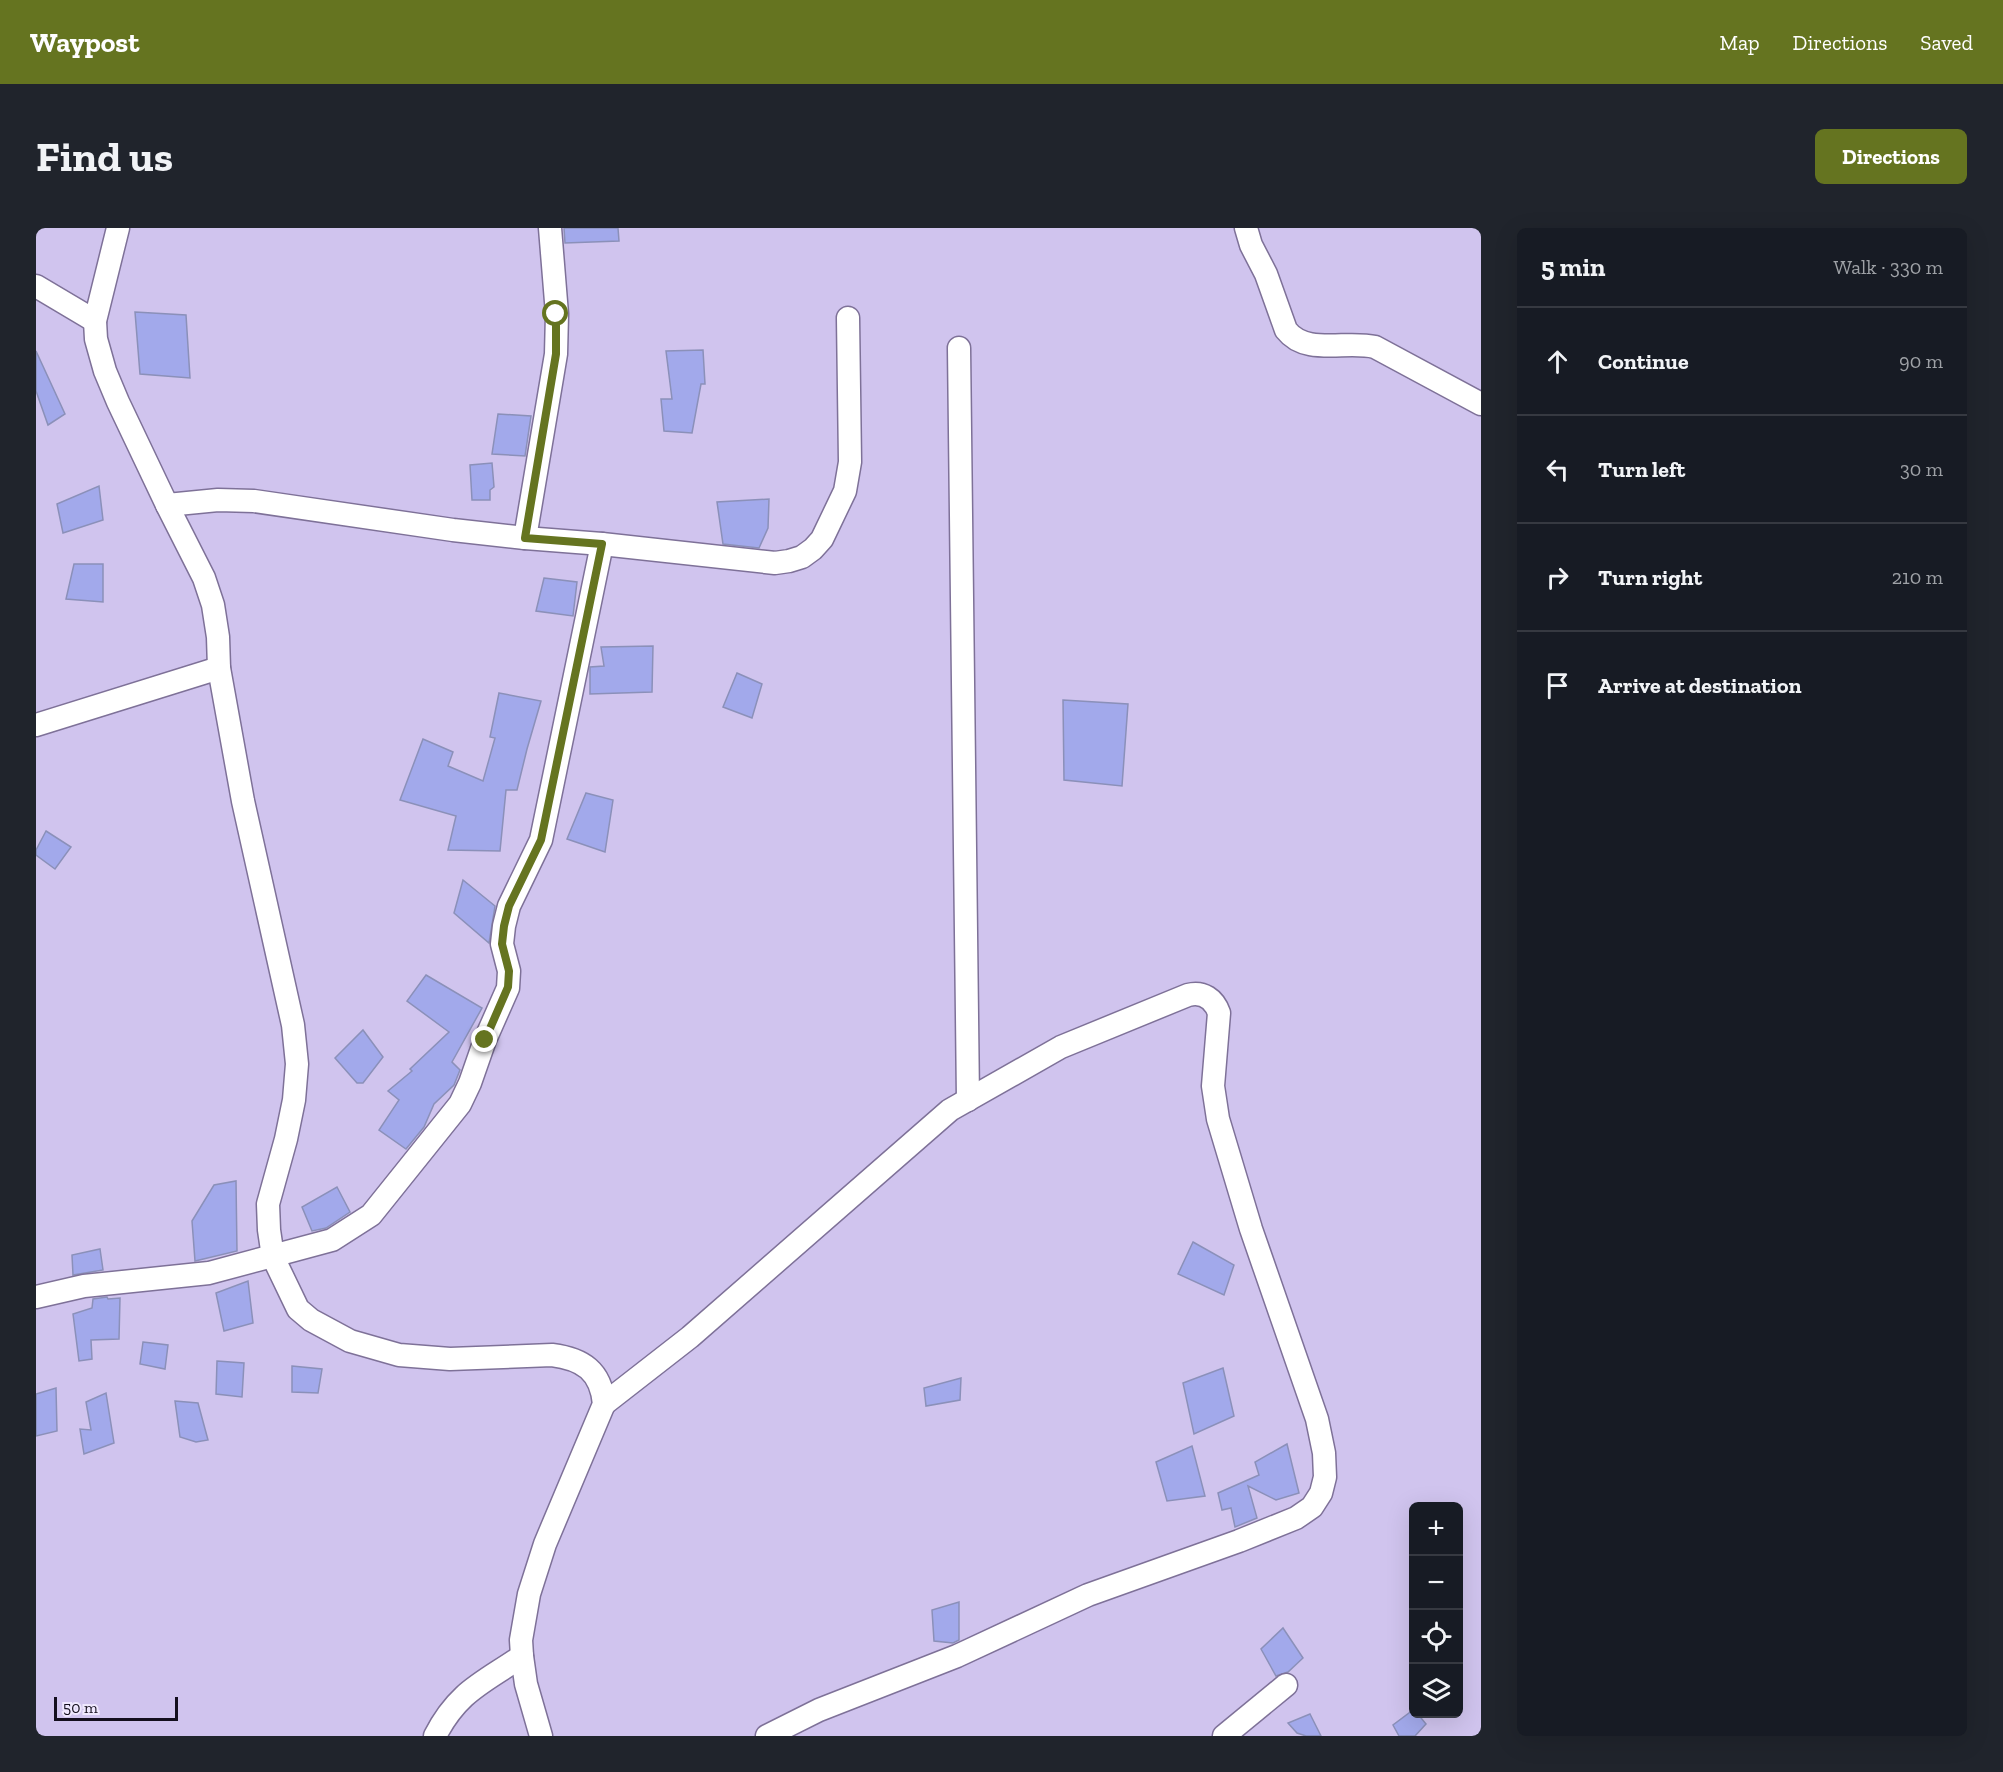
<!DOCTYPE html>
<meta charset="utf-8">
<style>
:root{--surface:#171b24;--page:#20242c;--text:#f1f3f6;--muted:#9ea1a6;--line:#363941;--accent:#657420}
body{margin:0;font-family:"Zilla Slab",serif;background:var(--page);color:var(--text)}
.controls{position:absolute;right:18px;bottom:18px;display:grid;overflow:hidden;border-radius:9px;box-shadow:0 6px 24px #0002}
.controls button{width:54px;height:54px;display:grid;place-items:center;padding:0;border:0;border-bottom:2px solid var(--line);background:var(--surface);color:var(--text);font:30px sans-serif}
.scale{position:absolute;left:18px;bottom:15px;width:124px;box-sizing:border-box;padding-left:6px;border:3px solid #140f1e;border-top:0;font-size:16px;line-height:21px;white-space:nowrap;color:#140f1e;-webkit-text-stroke:4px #efe8fe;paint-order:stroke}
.stop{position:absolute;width:18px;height:18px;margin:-14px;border:4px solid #657420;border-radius:50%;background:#fff}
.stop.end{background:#657420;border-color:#fff;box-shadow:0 2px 6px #0008}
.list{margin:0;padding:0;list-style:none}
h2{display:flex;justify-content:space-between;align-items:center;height:78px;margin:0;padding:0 24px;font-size:26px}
h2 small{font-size:20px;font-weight:400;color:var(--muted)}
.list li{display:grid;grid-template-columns:39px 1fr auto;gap:18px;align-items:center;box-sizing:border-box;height:108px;padding:0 24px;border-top:2px solid var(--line)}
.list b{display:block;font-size:22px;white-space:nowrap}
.list em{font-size:20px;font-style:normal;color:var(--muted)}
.icon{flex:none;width:33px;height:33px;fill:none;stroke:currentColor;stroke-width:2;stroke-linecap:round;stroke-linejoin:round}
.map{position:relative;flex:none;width:1445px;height:1508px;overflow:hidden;border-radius:9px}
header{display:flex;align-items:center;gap:36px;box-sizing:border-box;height:84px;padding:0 30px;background:var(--accent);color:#fff}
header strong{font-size:28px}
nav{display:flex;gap:33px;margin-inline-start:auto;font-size:21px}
.intro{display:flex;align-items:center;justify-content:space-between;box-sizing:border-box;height:144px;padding:0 36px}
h1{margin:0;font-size:42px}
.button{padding:15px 27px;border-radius:9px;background:var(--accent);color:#fff;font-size:21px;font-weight:700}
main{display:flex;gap:36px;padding:0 36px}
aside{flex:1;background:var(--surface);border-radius:9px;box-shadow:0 6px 24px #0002}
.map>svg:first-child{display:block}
</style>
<header>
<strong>Waypost</strong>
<nav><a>Map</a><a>Directions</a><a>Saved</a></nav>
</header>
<div class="intro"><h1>Find us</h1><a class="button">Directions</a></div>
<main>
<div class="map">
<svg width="1445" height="1508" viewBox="0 0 1445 1508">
<rect width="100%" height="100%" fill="#d0c4ee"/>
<g fill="#a2a9eb" stroke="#8b90b9" stroke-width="1.5">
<polygon points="528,0 582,0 583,13 529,15"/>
<polygon points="99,84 150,87 154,150 104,146"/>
<polygon points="667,122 669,156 665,156 656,205 628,203 625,171 636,171 630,123"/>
<polygon points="0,123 29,186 12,197 0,163"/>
<polygon points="462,186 495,188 489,228 456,226"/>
<polygon points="456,235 458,259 454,262 454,272 436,272 434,237"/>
<polygon points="63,258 67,292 27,305 21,276"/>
<polygon points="733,271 732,300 723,320 687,316 681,274"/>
<polygon points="38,336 67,336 67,374 30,371"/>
<polygon points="508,350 541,354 537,388 500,383"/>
<polygon points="617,418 616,464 554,466 554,439 568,438 565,419"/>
<polygon points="701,445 726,456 716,490 687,479"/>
<polygon points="463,465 505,473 491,521 481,562 470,562 464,623 412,622 420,588 364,572 387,511 417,524 412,538 447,553 459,510 454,509"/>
<polygon points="1027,472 1092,476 1086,558 1028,552"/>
<polygon points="550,565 577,572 569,624 531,611"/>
<polygon points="10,603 35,619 19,641 0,627 0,622"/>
<polygon points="427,652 459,678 453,715 418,685"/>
<polygon points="390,747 446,780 416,834 424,842 418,857 398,876 388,899 370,921 343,902 363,872 352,863 376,843 374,841 413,804 371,773"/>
<polygon points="327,802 347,829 327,855 321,855 299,830"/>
<polygon points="200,953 201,1023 159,1033 156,993 178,957"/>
<polygon points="301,959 314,984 290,1000 276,1003 266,979"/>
<polygon points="1157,1014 1198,1037 1188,1067 1142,1046"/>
<polygon points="64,1021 67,1042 37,1047 36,1027"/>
<polygon points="212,1053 217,1095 188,1103 180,1065"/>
<polygon points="71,1069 72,1071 84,1070 83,1111 55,1112 56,1131 43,1133 37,1086 56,1080 57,1071"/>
<polygon points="107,1114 132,1117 129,1141 104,1136"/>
<polygon points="181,1133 208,1135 206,1169 180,1166"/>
<polygon points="256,1138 286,1141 282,1165 256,1164"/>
<polygon points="1187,1140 1198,1188 1158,1206 1147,1155"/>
<polygon points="925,1150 924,1172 890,1178 888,1160"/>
<polygon points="20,1160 21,1203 0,1208 0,1166"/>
<polygon points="70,1165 78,1215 48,1226 44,1201 55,1202 50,1174"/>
<polygon points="139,1173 162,1175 172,1212 160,1214 144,1209"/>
<polygon points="1251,1216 1263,1265 1240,1272 1212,1258 1221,1290 1199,1299 1195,1280 1186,1282 1182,1265 1223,1247 1219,1234"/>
<polygon points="1156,1218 1169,1268 1131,1273 1120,1234"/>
<polygon points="923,1374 923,1412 917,1415 898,1413 896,1382"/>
<polygon points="1247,1400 1267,1430 1252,1444 1240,1448 1225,1421"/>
<polygon points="1377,1482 1377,1485 1381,1485 1390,1496 1379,1508 1363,1508 1357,1497"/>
<polygon points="1274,1486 1285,1508 1270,1508 1261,1505 1252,1495"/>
</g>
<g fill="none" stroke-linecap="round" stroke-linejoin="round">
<g stroke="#7e7198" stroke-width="25">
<g id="minor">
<path d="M82,0L59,93L60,111L69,143L82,174L131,277L168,350L177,377L182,409L183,440L207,573L257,797L261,836L258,872L250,911L232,976L233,1002L237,1029L262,1081L275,1092L314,1113L363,1127L414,1131L516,1127C547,1131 565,1143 568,1176L509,1316L493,1366L485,1412L486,1428L490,1456L505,1508"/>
<path d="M1210,0L1215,17L1230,46L1250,102C1270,128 1310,112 1339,119L1445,176"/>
<polyline points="0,58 59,93"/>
<polyline points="923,120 932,872"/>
<polyline points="131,277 182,272 218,273 417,302 489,310 566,316 739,335 753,333 766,329 777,321 786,311 809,263 814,234 812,90"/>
<polyline points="489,310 520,126 521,86 514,0"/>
<polyline points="0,497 183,440"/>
<polyline points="0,1069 48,1058 173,1045 296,1012 335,987 424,876 434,855 449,812 472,760 473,743 466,716 468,698 473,678 505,612 566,316"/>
<path d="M568,1176L654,1109L914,882L1025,819L1152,767C1167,763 1178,771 1183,785L1177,858L1182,891L1215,1001L1281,1191L1288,1225L1289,1249L1285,1265L1276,1279L1260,1290L1203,1313L1052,1367L921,1428L783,1482L731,1508"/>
<path d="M399,1508C422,1463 447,1455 486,1428"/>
<polyline points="1188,1508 1250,1457"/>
</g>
</g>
<use href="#minor" stroke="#fff" stroke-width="22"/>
</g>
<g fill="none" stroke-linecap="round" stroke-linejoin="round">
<polyline stroke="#657420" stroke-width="8" points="449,812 472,759 473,743 466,716 468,698 473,678 505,612 566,316 489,310 520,126 520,86"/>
</g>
</svg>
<div class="controls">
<button>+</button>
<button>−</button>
<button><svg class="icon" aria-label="locate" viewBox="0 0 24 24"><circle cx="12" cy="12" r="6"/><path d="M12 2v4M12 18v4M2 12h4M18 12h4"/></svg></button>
<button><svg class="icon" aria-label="layers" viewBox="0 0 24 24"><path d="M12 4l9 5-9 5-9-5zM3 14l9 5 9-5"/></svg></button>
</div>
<div class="scale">50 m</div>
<div class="stop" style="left:520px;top:86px"></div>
<div class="stop end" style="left:449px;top:812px"></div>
</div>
<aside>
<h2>5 min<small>Walk · 330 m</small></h2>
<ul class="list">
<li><svg class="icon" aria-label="ahead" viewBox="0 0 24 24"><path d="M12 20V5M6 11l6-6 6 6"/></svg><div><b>Continue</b></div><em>90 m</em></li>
<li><svg class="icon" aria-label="left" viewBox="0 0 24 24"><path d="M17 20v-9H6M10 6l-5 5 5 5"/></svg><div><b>Turn left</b></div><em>30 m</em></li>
<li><svg class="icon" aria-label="right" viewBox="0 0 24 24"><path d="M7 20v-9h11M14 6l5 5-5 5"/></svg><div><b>Turn right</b></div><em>210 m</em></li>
<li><svg class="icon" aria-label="arrive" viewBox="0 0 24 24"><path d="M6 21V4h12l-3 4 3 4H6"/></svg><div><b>Arrive at destination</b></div></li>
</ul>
</aside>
</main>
